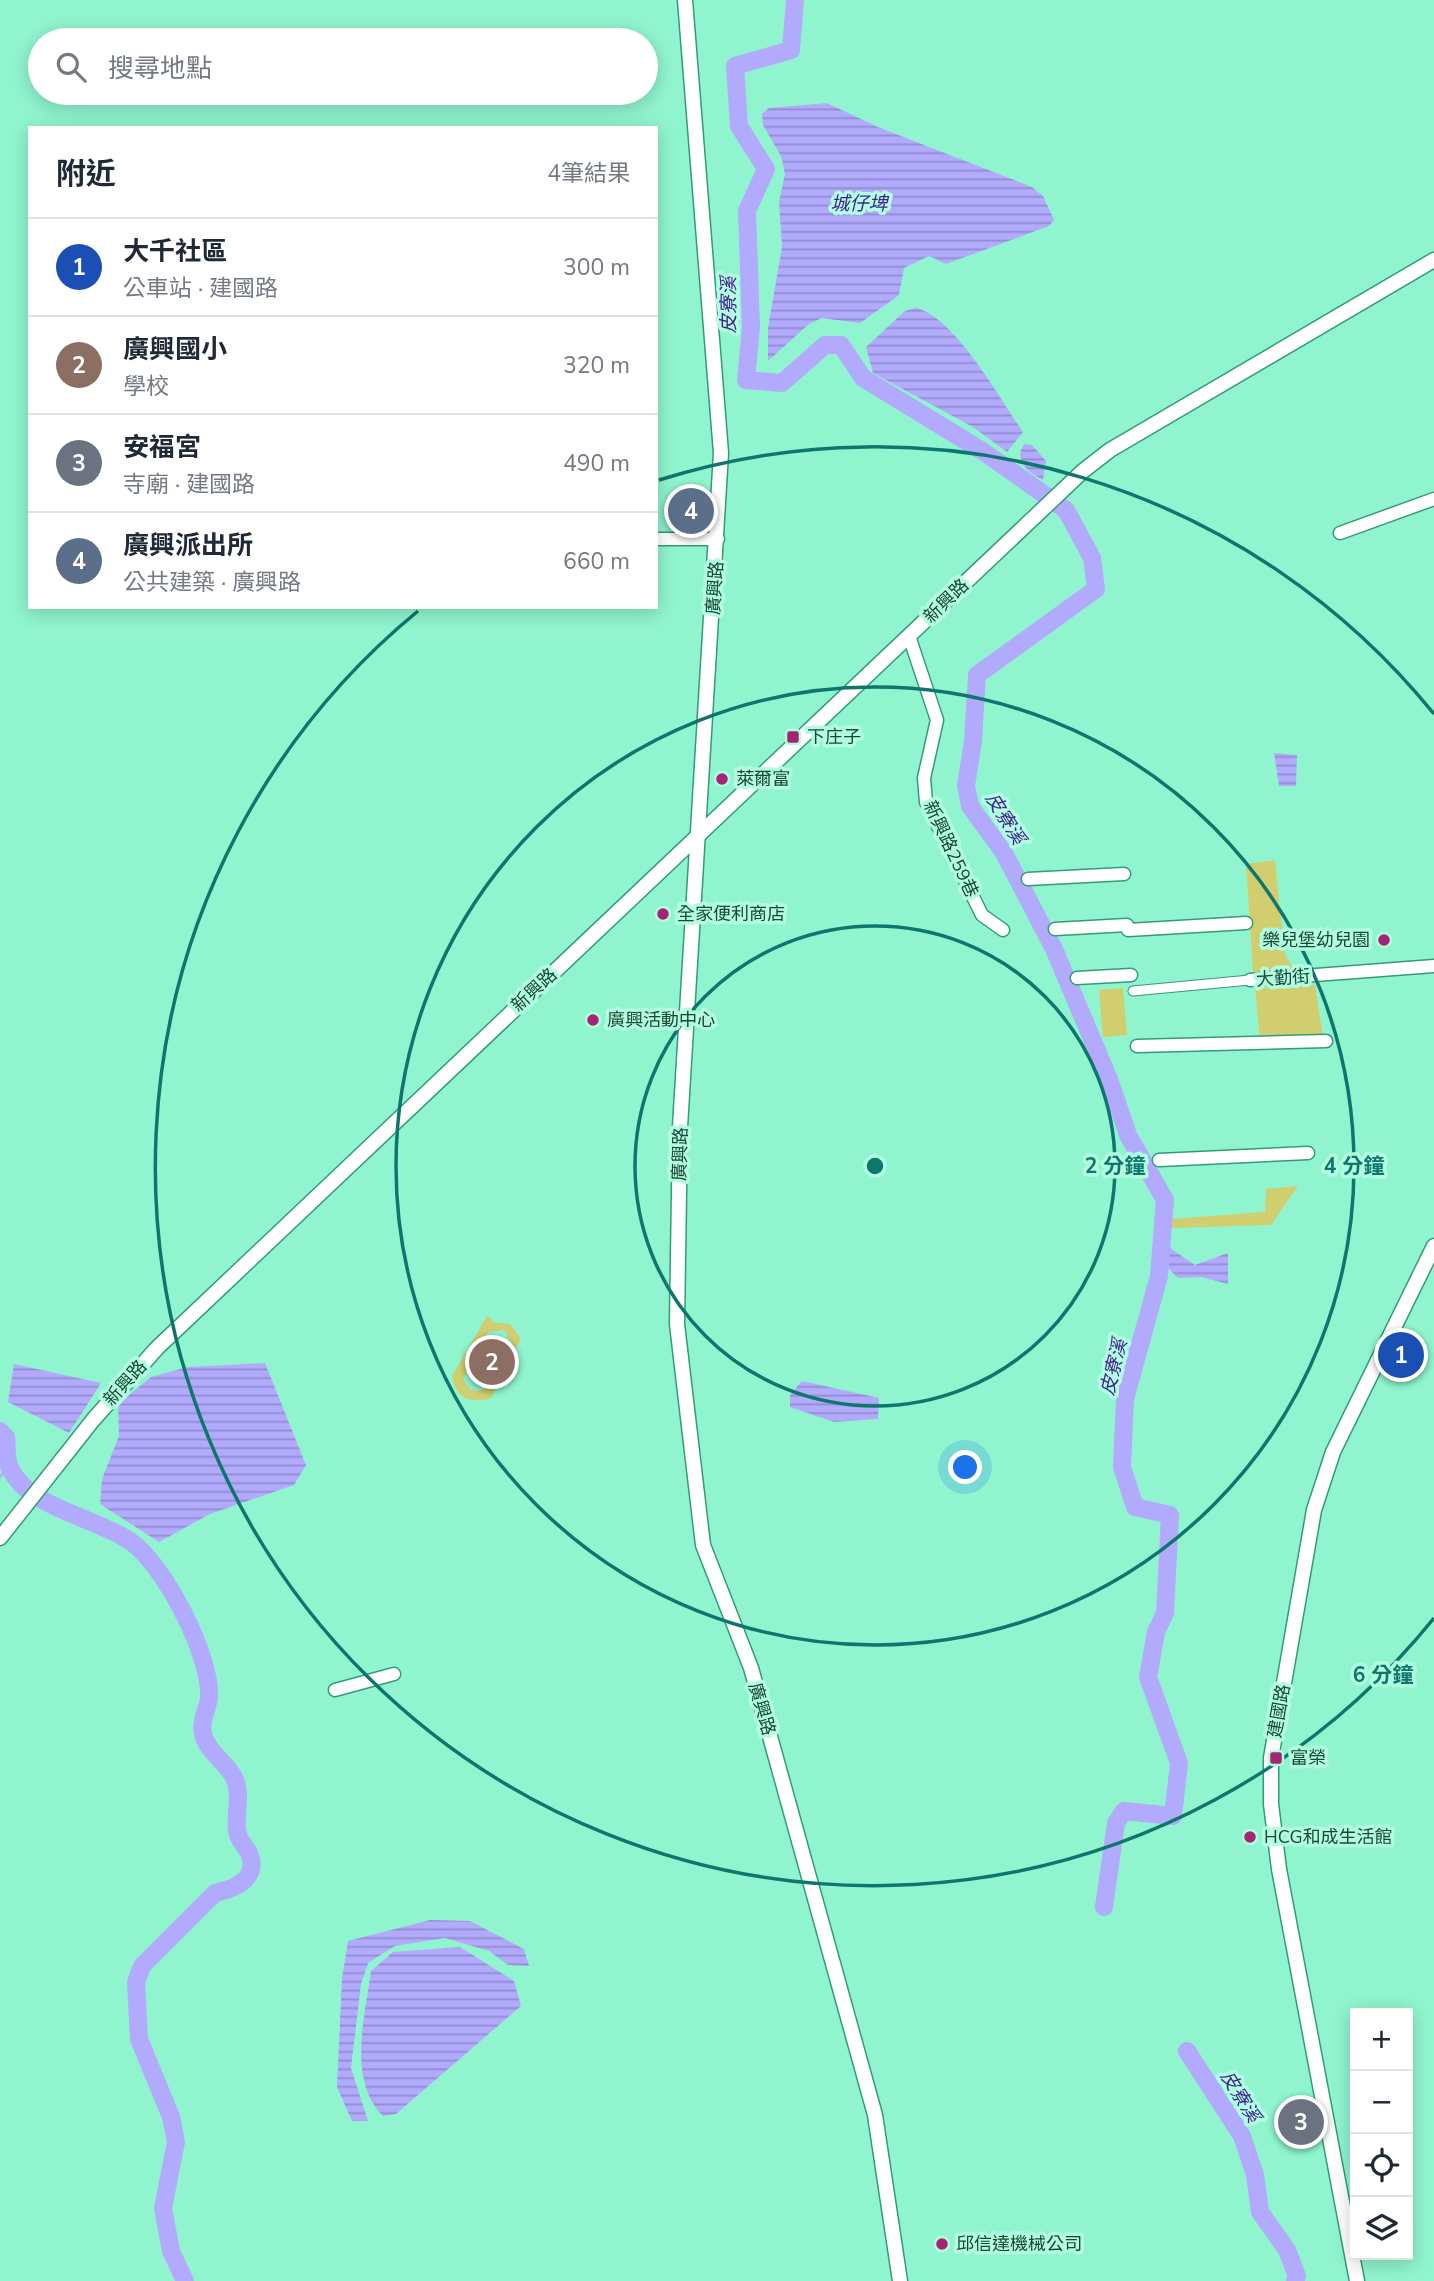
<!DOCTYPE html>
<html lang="zh-TW">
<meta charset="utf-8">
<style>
:root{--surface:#fff;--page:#f2f2f3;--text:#1f2937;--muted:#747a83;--line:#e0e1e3;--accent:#db2777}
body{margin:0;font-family:"Nunito Sans","Noto Sans TC",sans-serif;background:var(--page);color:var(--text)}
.controls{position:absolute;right:21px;bottom:21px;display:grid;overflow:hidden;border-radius:0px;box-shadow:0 4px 18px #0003}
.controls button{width:63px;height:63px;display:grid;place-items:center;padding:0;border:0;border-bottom:2px solid var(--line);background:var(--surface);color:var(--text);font:35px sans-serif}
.you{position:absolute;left:966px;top:1468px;width:24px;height:24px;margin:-18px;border:5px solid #fff;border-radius:50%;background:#1a73e8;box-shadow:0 0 0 10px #1a73e833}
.badge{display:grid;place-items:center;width:46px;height:46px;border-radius:50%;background:var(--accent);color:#fff;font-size:23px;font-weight:700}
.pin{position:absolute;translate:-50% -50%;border:4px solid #fff;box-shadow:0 2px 7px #0006}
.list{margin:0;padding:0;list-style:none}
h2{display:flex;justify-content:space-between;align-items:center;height:91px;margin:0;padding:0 28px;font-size:30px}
h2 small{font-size:23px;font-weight:400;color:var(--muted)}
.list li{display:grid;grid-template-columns:46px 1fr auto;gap:21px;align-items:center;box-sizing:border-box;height:98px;padding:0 28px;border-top:2px solid var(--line)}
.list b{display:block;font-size:26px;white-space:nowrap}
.list p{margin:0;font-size:23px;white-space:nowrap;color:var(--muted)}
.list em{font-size:23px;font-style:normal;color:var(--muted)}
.icon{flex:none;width:38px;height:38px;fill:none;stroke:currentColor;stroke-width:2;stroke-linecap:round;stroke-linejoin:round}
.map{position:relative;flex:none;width:1434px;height:2281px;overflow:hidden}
.search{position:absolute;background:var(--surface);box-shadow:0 4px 18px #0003;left:28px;top:28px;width:630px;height:77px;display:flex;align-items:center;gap:18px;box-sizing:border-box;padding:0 24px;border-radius:38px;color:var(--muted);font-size:26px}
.panel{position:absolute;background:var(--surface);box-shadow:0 4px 18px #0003;left:28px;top:126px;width:630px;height:483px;border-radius:0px}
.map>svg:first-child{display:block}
</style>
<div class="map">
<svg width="1434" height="2281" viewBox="0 0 1434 2281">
<defs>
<pattern id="water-rules" width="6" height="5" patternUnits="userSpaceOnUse" patternTransform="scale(1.75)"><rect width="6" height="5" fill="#b2aafd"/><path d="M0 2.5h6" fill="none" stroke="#908cce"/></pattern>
</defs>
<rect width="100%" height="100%" fill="#90f5cf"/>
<g fill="#d0ce6e" fill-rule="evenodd">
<polygon points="1275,860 1285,955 1295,971 1253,974 1246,864"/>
<polygon points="1315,985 1323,1037 1260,1039 1255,988"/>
<polygon points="1123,988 1127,1035 1103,1037 1099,990"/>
<polygon points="1298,1186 1271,1225 1171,1228 1171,1219 1265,1212 1266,1189"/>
<path d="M487,1316L492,1319L491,1322L510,1324L521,1339L491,1398C471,1404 455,1398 452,1376ZM504,1330L514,1347C504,1364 494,1396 470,1390L463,1379L488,1332Z"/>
</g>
<g fill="url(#water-rules)">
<polygon points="827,103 878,127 1032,187 1043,196 1054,220 1049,226 946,264 929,256 904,268 899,295 860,323 822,318 809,324 768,361 768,328 782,247 779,202 785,174 781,156 763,125 762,114 769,108"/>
<path d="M916,308C954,316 1000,399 1023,432L1007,452L973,427L873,373L866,347L905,311Z"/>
<path d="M1024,444L1032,445L1046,461L1043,480C1029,473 1013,461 1024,444Z"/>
<polygon points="1274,753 1297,755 1296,786 1279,786"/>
<polygon points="1170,1248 1195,1265 1228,1253 1228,1284 1201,1277 1178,1278 1167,1267"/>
<polygon points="265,1363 306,1465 294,1485 210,1514 159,1542 100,1504 102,1479 119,1436 118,1404 151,1377 188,1367"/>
<polygon points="14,1364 101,1383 69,1433 8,1402"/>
<polygon points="802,1381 879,1398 878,1419 834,1422 790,1407 790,1395"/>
<polygon points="430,1920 470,1921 524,1949 529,1966 508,1965 489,1951 445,1938 395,1946 368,1963 361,1984 351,2068 368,2121 352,2121 337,2087 342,1978 348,1941"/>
<path d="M460,1947L514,1981L521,2006L396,2114L383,2116C347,2080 365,2016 371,1971L393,1952Z"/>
</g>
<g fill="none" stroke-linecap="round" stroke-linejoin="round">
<polyline stroke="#b2aafd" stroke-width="2.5" points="0,1477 8,1466"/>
<g stroke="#b2aafd" stroke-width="18">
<polyline points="795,0 791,50 735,66 739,126 766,169 747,211 751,327 746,380 782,383 825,345 841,345 863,378 984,452 1066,510 1092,558 1096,589 977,675 973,741 966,786 970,806 1004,853 1054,949 1109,1079 1128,1135 1165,1200 1159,1276 1125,1399 1122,1467 1135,1507 1170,1515 1165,1613 1156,1632 1148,1677 1179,1763 1173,1816 1124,1811 1116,1823 1104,1907"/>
<path d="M0,1431L6,1437C7,1447 6,1460 10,1468C28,1508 95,1517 130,1541C164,1564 212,1657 209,1698C207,1711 200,1721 203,1734C208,1754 229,1763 236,1782C241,1797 235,1814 237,1830C238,1840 244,1844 249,1853C260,1878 235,1889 215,1893L142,1966L136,1982L139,2039L171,2117L176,2142L163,2208L171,2251L185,2281"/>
<polyline points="1187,2051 1242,2136 1255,2175 1260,2212 1287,2250 1297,2276 1295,2281"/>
</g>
<g stroke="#319c7a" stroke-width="11">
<polyline id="pedestrian" points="1133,991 1250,980"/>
</g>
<g stroke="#319c7a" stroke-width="15">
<g id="minor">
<polyline points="1340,533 1434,499"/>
<polyline points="656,539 718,539"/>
<polyline points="909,636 937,720 924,778 926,802 982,915 1003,930"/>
<polyline points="1028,879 1124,874"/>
<polyline points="1055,929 1127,925"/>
<polyline points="1128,930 1246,923"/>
<polyline points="1077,978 1131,975"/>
<polyline points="1250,980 1434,966"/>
<polyline points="1137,1046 1326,1041"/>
<polyline points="1159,1160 1308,1153"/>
<polyline points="335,1690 394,1674"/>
</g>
</g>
<g stroke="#319c7a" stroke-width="17">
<g id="tertiary">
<polyline points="685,0 721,453 680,1127 677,1324 703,1545 751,1668 875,2115 900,2281"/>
<polyline points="0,1538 93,1420 157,1348 1083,471 1110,450 1434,260"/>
<polyline points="1357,2281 1279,1869 1271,1804 1271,1758 1314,1510 1333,1452 1434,1246"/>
</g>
</g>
<use href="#pedestrian" stroke="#fff" stroke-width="9"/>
<use href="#minor" stroke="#fff" stroke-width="12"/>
<use href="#tertiary" stroke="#fff" stroke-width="14"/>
</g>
<g fill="none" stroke="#0f766e" stroke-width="3.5">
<circle cx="875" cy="1166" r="240"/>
<circle cx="875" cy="1166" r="479"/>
<path d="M1434 1618A719 719 0 1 1 418 611M659 480A719 719 0 0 1 1434 714"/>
</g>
<g fill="#a52474" stroke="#b0fedf" stroke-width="2.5">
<rect x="786" y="730" width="14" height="14" rx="3.5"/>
<circle cx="722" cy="779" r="7"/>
<circle cx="663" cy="914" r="7"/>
<circle cx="1384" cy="940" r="7"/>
<circle cx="593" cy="1020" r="7"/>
<rect x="1269" y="1751" width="14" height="14" rx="3.5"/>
<circle cx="1250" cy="1837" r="7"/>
<circle cx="942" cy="2244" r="7"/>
</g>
<g text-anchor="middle" stroke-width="7" stroke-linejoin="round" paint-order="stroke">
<g font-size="18" fill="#1b4637" stroke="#b0fedf">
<text transform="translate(715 588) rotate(-86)" y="6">廣興路</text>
<text transform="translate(946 601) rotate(-44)" y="6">新興路</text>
<text transform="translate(951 849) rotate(65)" y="6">新興路259巷</text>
<text transform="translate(1283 978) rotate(-4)" y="6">大勤街</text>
<text transform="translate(534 990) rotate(-43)" y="6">新興路</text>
<text transform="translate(680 1154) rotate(-88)" y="6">廣興路</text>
<text transform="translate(125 1383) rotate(-48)" y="6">新興路</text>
<text transform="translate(762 1709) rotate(74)" y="6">廣興路</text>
<text transform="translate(1279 1711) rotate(-80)" y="6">建國路</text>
</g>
<g font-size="18" fill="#1b4637" stroke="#b0fedf" text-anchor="start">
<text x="807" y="743">下庄子</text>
<text x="736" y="785">萊爾富</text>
<text x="677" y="920">全家便利商店</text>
<text x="1370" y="946" text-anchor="end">樂兒堡幼兒園</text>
<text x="607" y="1026">廣興活動中心</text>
<text x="1290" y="1764">富榮</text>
<text x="1264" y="1843">HCG和成生活館</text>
<text x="956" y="2250">邱信達機械公司</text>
</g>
<g font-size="19" font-style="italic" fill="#411e94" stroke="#b0fedf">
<text x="859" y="210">城仔埤</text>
<text transform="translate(728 305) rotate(-90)" y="7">皮寮溪</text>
<text transform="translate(1006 818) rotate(58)" y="7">皮寮溪</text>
<text transform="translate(1113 1367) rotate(-76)" y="7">皮寮溪</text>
<text transform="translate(1241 2096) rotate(58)" y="7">皮寮溪</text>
</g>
</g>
<circle cx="875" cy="1166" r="10" fill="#0f766e" stroke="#b0fedf" stroke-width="3.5"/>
<g font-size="21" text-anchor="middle" font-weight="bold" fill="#0f766e" stroke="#b0fedf" stroke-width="7" stroke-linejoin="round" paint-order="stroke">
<text x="1115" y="1173">2 分鐘</text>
<text x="1354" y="1173">4 分鐘</text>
<text x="1383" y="1682">6 分鐘</text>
</g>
</svg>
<div class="controls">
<button>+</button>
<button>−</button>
<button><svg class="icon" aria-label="locate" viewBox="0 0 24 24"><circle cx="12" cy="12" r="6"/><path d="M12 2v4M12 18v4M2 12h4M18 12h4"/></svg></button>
<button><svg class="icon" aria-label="layers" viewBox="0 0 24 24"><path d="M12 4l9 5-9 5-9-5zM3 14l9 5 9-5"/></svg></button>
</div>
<div class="you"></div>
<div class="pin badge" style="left:1401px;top:1355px;background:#1a4fb4">1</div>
<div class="pin badge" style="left:492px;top:1362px;background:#8d6e63">2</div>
<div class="pin badge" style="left:1301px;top:2122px;background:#6b7280">3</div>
<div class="pin badge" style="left:691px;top:511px;background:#5c6f8a">4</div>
<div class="search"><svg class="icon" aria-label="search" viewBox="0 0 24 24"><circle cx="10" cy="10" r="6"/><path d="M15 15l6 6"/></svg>搜尋地點</div>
<section class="panel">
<h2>附近<small>4筆結果</small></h2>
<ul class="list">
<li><span class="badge" style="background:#1a4fb4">1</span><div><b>大千社區</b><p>公車站 · 建國路</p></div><em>300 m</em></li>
<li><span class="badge" style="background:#8d6e63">2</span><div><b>廣興國小</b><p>學校</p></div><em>320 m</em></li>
<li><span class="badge" style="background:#6b7280">3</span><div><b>安福宮</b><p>寺廟 · 建國路</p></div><em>490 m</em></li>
<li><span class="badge" style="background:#5c6f8a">4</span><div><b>廣興派出所</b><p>公共建築 · 廣興路</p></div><em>660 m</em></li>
</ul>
</section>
</div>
